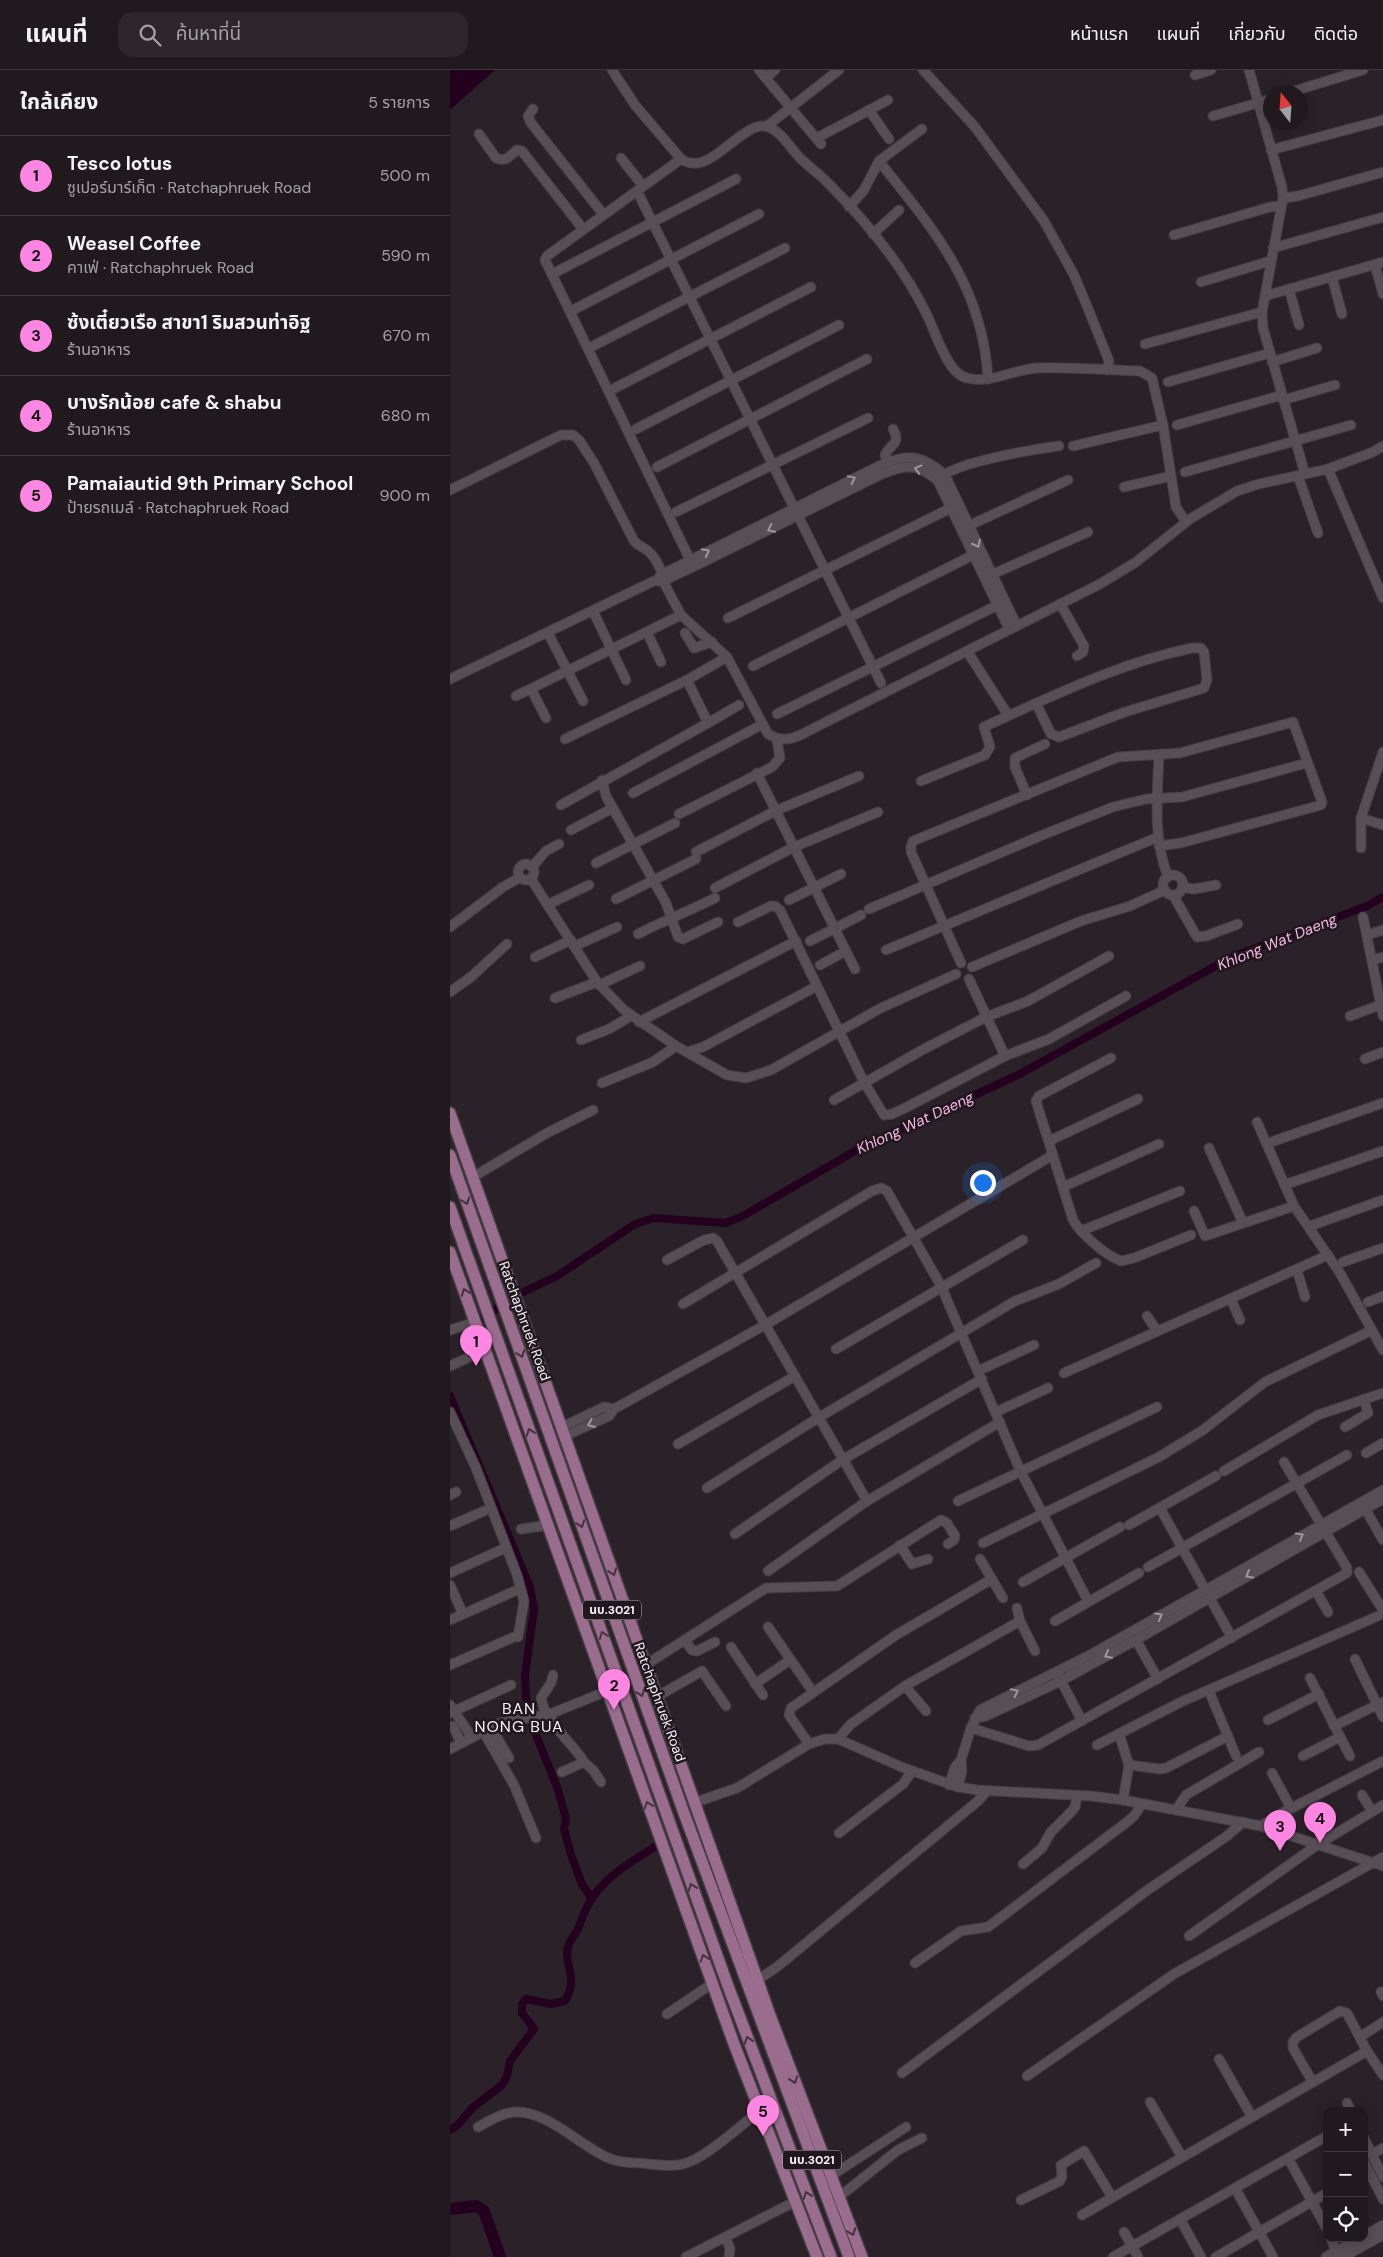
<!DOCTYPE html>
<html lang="th">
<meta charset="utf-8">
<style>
:root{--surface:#201a1e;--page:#2d272b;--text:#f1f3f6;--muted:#a2a1a4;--line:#3d383c;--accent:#fd86e2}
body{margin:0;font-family:"DM Sans","Noto Sans Thai",sans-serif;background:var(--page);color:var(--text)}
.controls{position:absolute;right:15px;bottom:15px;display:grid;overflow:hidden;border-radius:10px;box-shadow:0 2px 12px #0003}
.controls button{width:45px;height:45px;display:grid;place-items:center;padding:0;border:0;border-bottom:1px solid var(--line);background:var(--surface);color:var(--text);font:25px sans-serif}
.compass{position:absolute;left:813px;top:15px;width:45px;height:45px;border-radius:50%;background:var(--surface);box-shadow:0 2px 12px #0003;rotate:343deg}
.you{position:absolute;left:532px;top:1112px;width:18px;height:18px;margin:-12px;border:4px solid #fff;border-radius:50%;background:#1a73e8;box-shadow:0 0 0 8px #1a73e833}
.badge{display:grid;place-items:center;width:32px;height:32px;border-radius:50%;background:var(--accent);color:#111;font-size:16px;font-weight:700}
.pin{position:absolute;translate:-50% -41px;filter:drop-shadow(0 1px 2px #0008)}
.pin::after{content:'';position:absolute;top:26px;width:18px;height:15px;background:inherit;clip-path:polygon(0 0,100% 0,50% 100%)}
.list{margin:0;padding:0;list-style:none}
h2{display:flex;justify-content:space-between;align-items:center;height:65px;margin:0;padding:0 20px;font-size:21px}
h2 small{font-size:16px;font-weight:400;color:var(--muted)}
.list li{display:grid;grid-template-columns:32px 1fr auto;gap:15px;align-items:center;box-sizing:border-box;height:80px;padding:0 20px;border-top:1px solid var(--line)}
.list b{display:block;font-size:19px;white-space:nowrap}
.list p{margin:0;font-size:16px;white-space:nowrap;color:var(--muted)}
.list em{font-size:16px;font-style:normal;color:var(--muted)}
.icon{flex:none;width:28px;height:28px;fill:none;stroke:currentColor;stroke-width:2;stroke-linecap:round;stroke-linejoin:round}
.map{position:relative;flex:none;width:933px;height:2187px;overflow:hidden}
header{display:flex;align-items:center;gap:30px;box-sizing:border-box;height:70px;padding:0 25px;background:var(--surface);border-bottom:1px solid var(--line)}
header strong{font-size:24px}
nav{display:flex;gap:28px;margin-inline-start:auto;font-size:18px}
.search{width:350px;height:45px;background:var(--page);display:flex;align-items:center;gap:12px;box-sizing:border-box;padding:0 18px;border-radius:15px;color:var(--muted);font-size:19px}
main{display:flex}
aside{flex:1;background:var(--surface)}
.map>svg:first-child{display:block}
</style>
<header>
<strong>แผนที่</strong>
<div class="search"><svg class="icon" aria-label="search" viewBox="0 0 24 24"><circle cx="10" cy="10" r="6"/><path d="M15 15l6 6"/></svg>ค้นหาที่นี่</div>
<nav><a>หน้าแรก</a><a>แผนที่</a><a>เกี่ยวกับ</a><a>ติดต่อ</a></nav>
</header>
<main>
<aside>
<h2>ใกล้เคียง<small>5 รายการ</small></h2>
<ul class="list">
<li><span class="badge">1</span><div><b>Tesco lotus</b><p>ซูเปอร์มาร์เก็ต · Ratchaphruek Road</p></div><em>500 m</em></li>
<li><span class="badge">2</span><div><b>Weasel Coffee</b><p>คาเฟ่ · Ratchaphruek Road</p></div><em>590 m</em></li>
<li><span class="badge">3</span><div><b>ซ้งเตี๋ยวเรือ สาขา1 ริมสวนท่าอิฐ</b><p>ร้านอาหาร</p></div><em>670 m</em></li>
<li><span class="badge">4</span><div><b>บางรักน้อย cafe &amp; shabu</b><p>ร้านอาหาร</p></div><em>680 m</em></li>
<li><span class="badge">5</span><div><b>Pamaiautid 9th Primary School</b><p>ป้ายรถเมล์ · Ratchaphruek Road</p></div><em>900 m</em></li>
</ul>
</aside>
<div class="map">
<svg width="933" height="2187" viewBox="0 0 933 2187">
<rect width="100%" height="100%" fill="#2a2228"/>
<polygon fill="#24011e" points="0,0 45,0 0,40"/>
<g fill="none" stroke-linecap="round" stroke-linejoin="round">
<g stroke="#24011e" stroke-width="8">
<polyline points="21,1253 32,1249 65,1226 107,1206 185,1154 204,1148 275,1153 291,1147 412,1077 568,1005 782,887 917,836 933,827"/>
<polyline points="0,1326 80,1517 84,1539 75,1605 76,1628 84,1660 107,1717 116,1748 114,1759 122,1788 132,1814 142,1829"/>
<path d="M0,2060L8,2055L22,2038L52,2015L57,2006L60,1991L84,1959L72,1943V1934L76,1929L101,1934L115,1931C127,1910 118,1903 117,1883C117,1873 124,1867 128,1859C131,1852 133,1844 137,1837C151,1808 181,1792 208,1775"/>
</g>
<polyline stroke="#24011e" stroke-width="12" points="0,2139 26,2136 34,2141 50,2187"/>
<g stroke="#443d42" stroke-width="11">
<g id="minor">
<path d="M162,0L185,35L231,89C234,91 238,93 242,93C266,97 296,49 318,57C331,61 341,79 350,88C358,96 368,103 376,111C414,149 452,194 476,243C485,260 497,304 517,308C541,314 564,299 588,298C621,297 656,300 690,301L702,308L713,355L726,437L736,452"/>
<polyline points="309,0 371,74"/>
<polyline points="473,0 525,57 594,151 624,205 639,241 659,291 657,300"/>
<polyline points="799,0 832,117 833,128 812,242 813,258 855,404"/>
<polyline points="745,5 761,0"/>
<polyline points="316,8 325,0"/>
<polyline points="841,22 913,0"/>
<polyline points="83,39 78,46 81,53 153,144"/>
<polyline points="419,40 439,69"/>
<polyline points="763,46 821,29"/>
<polyline points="317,56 389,0"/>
<path d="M29,64L46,88C56,93 60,85 67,80L72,81L133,159"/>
<polyline points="367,68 438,30"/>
<polyline points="821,80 933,50"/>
<polyline points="171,88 193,116"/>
<polyline points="231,89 97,186 95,190 243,496"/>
<path d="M429,91C484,160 533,216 538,309"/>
<polyline points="190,127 431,613"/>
<polyline points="833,128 848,126 933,102"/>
<polyline points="399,137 414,120 429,91 472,59"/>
<polyline points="423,164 449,140"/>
<polyline points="724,165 820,137 831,136"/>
<polyline points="823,178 933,147"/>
<polyline points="925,195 933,224"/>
<polyline points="108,201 286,109"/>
<polyline points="882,207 892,244"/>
<polyline points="751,212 820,191"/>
<polyline points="839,219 849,255"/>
<polyline points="815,226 933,192"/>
<polyline points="125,239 309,144"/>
<polyline points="695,274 812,242"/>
<polyline points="143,276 335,178"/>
<polyline points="822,292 867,278"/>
<polyline points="718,312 820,283"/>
<polyline points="165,318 361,217"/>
<polyline points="833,330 885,315"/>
<polyline points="727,355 832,325"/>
<polyline points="186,359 389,255"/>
<polyline points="623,376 713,355"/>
<path d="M438,392L435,385C442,372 451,374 443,359"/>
<polyline points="207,397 417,289"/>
<polyline points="878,399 933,528"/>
<polyline points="735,402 901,355"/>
<polyline points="848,406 868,463"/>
<path d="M492,407C507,392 585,379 609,376"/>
<polyline points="674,417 721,406"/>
<path d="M0,420L111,365H123L129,370L144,393L184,471C189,477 195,477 200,483C206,488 209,497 213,504L209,507"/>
<polyline points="226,442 418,348"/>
<polyline points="518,456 618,410"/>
<polyline points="543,504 638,462"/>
<path d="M217,510L213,504L431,395C458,383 472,385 495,405L567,556"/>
<path d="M213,511L231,545L277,587L318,664C339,677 354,662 374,653L650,514L686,492L740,449L787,421L809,414L878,399L923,382L933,376"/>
<polyline points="611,535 634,576 633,582 627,586"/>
<polyline points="143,541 176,610"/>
<polyline points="278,548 501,438"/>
<polyline points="197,562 211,592"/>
<polyline points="98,563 133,631"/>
<polyline points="235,563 244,578 262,572"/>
<polyline points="517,581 558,645"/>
<polyline points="303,596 523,485"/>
<path d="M0,609L204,511H213L249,494L434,403C458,394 469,394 488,411L559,559"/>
<polyline points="81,619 96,648"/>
<polyline points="66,626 231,545"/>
<polyline points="327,644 546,536"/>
<polyline points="258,653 289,635"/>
<polyline points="115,669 237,610 277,587"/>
<path d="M709,685C707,727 703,768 718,807"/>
<polyline points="307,703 405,899"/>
<polyline points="152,710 156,726 216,833 228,867 233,869 268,852"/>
<path d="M471,711L535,685L540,677L534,657L538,655C605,625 669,593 742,578H751L754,582L757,610L754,618L675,642L609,667L601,664L586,633"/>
<polyline points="183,723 311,655"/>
<polyline points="577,725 565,697 565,688 595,674"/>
<polyline points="111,735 258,653 237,610"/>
<polyline points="229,744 322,697 330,688 327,670"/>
<polyline points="911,748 933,755"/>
<polyline points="121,760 163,738"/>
<polyline points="911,778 911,748 933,682"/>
<polyline points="246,782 325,741 409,706"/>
<polyline points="146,793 225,753"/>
<circle cx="76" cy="802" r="8"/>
<polyline points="82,797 96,781 109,774"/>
<circle cx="723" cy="815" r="10"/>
<polyline points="81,809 147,912 174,940 226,976 277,1005 296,1008 321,1000 429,939 506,904"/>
<polyline points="732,817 744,819 766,815"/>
<polyline points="265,818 344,777 428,742"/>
<polyline points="723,825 747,867 756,866 788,854"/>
<polyline points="166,829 246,789"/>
<polyline points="339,830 391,804"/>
<polyline points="99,834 139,815"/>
<polyline points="419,839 590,766 663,737 696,729 732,727 857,693"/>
<polyline points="913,847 933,946"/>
<polyline points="288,852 321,836 325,836 330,840 414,1012 434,1045 442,1044 455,1038 555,986 599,969 676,926"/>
<polyline points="0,857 53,817 69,808"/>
<path d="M188,864C213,851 239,841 265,828"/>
<polyline points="917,865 933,860"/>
<polyline points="360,871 411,845"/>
<polyline points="125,876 167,857"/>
<polyline points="436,880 708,767"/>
<polyline points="85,887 121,870"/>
<polyline points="922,890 933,887"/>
<polyline points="511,893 461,782 461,776 463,771 668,687 730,683 843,652 872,732 871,735 731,773 709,776"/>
<polyline points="370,895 396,881"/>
<polyline points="522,897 631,851 680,836 715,820"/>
<polyline points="519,909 555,986"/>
<polyline points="149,915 190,896"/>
<polyline points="0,922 21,907 57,874"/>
<polyline points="105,928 147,912"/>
<polyline points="900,946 933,934"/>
<polyline points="189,952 346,871"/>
<polyline points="131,970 159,959 181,946"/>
<polyline points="237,982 253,977 367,916"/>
<path d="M661,988L589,1026L586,1031L623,1150C632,1165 655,1185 671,1191L684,1188L741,1165"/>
<polyline points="915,989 933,982"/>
<polyline points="152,1013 203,992 226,976"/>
<polyline points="384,1030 474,979 536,947 578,931 659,886"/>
<polyline points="807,1052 844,1136 890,1203 933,1280"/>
<polyline points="599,1071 688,1029"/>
<polyline points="824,1071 933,1033"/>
<polyline points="759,1078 793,1153"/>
<polyline points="23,1107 97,1063 143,1040"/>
<polyline points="840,1113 933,1081"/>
<polyline points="613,1117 709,1074"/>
<polyline points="744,1141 755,1166 844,1136"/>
<polyline points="863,1155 933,1130"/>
<polyline points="631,1161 730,1121"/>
<polyline points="217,1190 254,1170 263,1168 267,1171 417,1431"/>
<polyline points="893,1192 933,1178"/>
<polyline points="847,1200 855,1227"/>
<polyline points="781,1229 790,1250"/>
<polyline points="918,1232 933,1226"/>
<polyline points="233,1234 422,1121 431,1118 437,1121 491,1216 570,1400 638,1531"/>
<polyline points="697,1246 707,1261"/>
<polyline points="0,1260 26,1252"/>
<polyline points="386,1279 573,1170"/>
<polyline points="0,1296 35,1280"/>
<polyline points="528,1301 584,1275"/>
<polyline points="614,1303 878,1185"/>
<polyline points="0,1342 26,1398 67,1505 74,1531 68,1567"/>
<polyline points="546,1342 598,1318"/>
<polyline points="112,1357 154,1337 164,1339"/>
<polyline points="895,1357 918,1343 914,1329"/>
<polyline points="115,1366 159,1346 164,1339 315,1255 603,1085"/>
<polyline points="228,1374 345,1306"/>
<polyline points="916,1383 933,1373"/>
<polyline points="774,1401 868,1345 933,1323"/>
<polyline points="257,1418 368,1348 550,1240 565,1231 609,1214 646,1193"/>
<polyline points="0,1425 6,1422"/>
<polyline points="508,1431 707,1337"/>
<polyline points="913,1435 933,1470"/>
<polyline points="710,1438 782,1568"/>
<polyline points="679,1455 766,1406"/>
<polyline points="0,1456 34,1441"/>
<polyline points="71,1459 99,1455"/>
<polyline points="285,1464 392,1390 532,1309"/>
<polyline points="533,1473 709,1387 753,1360 815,1312 916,1263"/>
<polyline points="450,1475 462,1494 478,1489"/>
<polyline points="530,1489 553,1528"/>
<polyline points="698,1497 897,1385"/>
<polyline points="318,1501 417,1431 550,1352"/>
<polyline points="909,1502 933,1540"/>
<polyline points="0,1503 53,1479"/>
<polyline points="573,1512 670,1457"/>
<polyline points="0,1515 13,1544"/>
<polyline points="866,1521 878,1542"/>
<polyline points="0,1550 67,1520"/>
<polyline points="570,1551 585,1581"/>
<polyline points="605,1551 689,1503"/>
<polyline points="318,1557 363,1622"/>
<polyline points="686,1570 708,1609"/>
<polyline points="235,1571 242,1580 247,1581 265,1572"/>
<polyline points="281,1577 313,1625"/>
<polyline points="905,1589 933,1647"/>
<polyline points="197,1594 316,1518 387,1516 491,1450 497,1453 505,1466 504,1470 498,1474"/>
<polyline points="0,1595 64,1567"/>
<polyline points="609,1607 632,1651"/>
<polyline points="860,1608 900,1686"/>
<polyline points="305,1614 340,1590"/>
<polyline points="455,1616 476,1641"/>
<polyline points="759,1621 786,1686"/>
<polyline points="208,1626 252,1601 276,1636"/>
<polyline points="0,1635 21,1666"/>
<polyline points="0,1643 61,1615"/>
<path d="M100,1644C106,1663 124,1675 134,1692L112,1702"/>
<polyline points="96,1645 91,1628 101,1613 103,1605"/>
<polyline points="525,1648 536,1646 611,1611 686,1570 933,1429"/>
<polyline points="818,1650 869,1624"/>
<polyline points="3,1656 11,1673"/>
<polyline points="884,1656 933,1632"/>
<polyline points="41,1657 59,1688"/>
<polyline points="521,1658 579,1676 588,1675 897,1503 897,1498 834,1392"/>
<polyline points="33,1661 64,1715 86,1768"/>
<polyline points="669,1664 679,1695 673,1730"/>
<polyline points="388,1669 401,1654 455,1616 570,1551 567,1538"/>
<polyline points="359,1674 339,1645 341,1638 446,1565 542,1509"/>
<polyline points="647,1675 731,1632 928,1546"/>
<polyline points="0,1679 50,1653 100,1644 157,1621"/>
<polyline points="853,1686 890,1667"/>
<polyline points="134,1692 143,1700 151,1712"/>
<polyline points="679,1695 710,1699 716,1698 778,1666"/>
<polyline points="822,1703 841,1738"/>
<polyline points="499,1715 505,1697 511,1690 521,1658 530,1640 640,1585 933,1420"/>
<polyline points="508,1717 512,1701 511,1690"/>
<polyline points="912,1725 922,1741"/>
<polyline points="246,1732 287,1718 359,1674 375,1669 388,1669 454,1698 508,1717 527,1720 641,1726 673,1730 811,1756 933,1796"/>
<polyline points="726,1740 736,1725 809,1682"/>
<polyline points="811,1756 832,1743 933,1691"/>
<polyline points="389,1763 453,1714 462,1701"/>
<polyline points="573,1794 592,1778 601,1762 621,1742 625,1737 627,1726"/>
<polyline points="739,1866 867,1775 933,1735"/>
<polyline points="465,1893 511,1861 538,1857 677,1752 684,1746 692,1734"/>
<polyline points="309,1909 327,1897 528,1731 537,1721"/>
<polyline points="931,1922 933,1926"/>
<polyline points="217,1944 263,1913"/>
<polyline points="910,1967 933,1952"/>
<polyline points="769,1989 802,2047"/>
<polyline points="452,2003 699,1819 777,1766 793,1752"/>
<polyline points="577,2006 724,1904 933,1787"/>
<polyline points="862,2011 843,1978 843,1972 847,1967 890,1941 897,1943 917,1981"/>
<polyline points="700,2032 732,2087"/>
<polyline points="897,2033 901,2041"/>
<path d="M28,2057C39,2051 53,2042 67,2042C100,2042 132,2078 161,2089C173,2094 186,2092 199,2094C210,2095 222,2097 233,2094C255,2089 291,2055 311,2040"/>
<polyline points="914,2068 933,2107"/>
<polyline points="922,2084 933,2078"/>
<polyline points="838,2088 877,2159"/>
<polyline points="914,2092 933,2129"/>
<polyline points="381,2106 456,2057"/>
<polyline points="785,2118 823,2187"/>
<polyline points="389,2127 448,2080 472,2068"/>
<polyline points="571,2130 610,2111 612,2107 611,2095 634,2081 662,2127"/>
<polyline points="632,2145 917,1981 933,2005"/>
<polyline points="730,2149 751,2187"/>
<polyline points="674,2162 688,2187"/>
<polyline points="914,2166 933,2155"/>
<polyline points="275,2167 280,2178 279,2187"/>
<polyline points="881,2168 888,2187"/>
<polyline points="236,2187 346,2131"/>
<polyline points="663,2187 877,2066"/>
<polyline points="766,2187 877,2123"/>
<polyline points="876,2187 910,2168"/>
<polyline points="893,2187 933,2165"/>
</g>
</g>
<g stroke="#443d42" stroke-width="14">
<g id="major">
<polyline points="0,1043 321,1948 412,2187"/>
<polyline points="0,1085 235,1746 399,2187"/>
<polyline points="0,1137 278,1916 381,2187"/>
<polyline points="0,1182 284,1974 367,2187"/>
</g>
</g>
<use href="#minor" stroke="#584e55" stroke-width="9"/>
<use href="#major" stroke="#9a6d8f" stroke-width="11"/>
</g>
<defs><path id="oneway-chevron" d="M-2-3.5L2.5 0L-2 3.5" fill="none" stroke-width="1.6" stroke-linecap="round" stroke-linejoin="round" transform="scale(1.25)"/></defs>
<g stroke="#9f979d">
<use href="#oneway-chevron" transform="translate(468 399) rotate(-165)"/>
<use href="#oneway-chevron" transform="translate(402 409) rotate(-26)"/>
<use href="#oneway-chevron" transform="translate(321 459) rotate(154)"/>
<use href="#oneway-chevron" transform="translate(527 474) rotate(63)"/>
<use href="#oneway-chevron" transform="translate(256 482) rotate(-27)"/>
<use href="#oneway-chevron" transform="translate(141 1354) rotate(156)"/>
<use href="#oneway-chevron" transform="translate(850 1466) rotate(-30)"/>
<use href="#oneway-chevron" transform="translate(799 1505) rotate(150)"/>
<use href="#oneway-chevron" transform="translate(709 1546) rotate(-29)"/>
<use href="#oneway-chevron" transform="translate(658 1585) rotate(152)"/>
<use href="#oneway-chevron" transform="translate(565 1622) rotate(-26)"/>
</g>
<g stroke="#453240">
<use href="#oneway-chevron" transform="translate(16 1131) rotate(70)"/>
<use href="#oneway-chevron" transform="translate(15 1222) rotate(-110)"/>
<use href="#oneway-chevron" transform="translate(71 1284) rotate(70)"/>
<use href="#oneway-chevron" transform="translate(80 1362) rotate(-110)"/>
<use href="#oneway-chevron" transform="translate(131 1454) rotate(70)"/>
<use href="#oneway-chevron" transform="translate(163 1502) rotate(70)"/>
<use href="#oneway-chevron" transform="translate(153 1565) rotate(-110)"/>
<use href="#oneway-chevron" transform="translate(191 1623) rotate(70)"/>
<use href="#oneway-chevron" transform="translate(198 1735) rotate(-109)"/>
<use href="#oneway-chevron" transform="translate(242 1817) rotate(-110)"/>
<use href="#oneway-chevron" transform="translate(254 1888) rotate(-109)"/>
<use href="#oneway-chevron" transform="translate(298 1970) rotate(-110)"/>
<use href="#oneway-chevron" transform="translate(344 2010) rotate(70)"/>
<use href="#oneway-chevron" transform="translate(357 2125) rotate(-110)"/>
<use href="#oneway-chevron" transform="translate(402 2162) rotate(69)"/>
</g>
<g text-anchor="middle" stroke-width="5" stroke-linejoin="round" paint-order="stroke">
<g fill="#20181e" stroke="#b6afb4" stroke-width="1">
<rect x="133" y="1530.5" width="58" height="19" rx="4"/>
<rect x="333" y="2080.5" width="58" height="19" rx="4"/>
</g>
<g font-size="12" font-weight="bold" fill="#f6f0f4">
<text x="162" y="1544">นบ.3021</text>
<text x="362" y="2094">นบ.3021</text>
</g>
<g font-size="14" fill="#f6f0f4" stroke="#20181e">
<text transform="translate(75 1251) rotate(70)" y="5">Ratchaphruek Road</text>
<text transform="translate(210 1632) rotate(70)" y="5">Ratchaphruek Road</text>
</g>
<g font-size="15" font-style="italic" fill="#f8b8e7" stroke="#20181e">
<text transform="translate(827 872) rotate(-22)" y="5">Khlong Wat Daeng</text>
<text transform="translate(465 1053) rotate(-25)" y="5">Khlong Wat Daeng</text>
</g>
<g font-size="16" letter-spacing="1" fill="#f6f0f4" stroke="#20181e">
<text x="69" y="1644">BAN<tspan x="69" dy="18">NONG BUA</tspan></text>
</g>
</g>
</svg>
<div class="controls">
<button>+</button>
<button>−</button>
<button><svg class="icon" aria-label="locate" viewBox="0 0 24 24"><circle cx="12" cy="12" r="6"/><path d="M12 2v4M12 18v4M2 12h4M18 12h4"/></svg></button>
</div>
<svg class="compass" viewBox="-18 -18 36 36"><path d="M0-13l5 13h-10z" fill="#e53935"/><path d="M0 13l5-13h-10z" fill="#a2a1a4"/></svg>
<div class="you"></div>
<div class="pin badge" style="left:26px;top:1296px">1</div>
<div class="pin badge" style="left:164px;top:1640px">2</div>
<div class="pin badge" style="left:830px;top:1781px">3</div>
<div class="pin badge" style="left:870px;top:1773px">4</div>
<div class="pin badge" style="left:313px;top:2066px">5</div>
</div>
</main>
